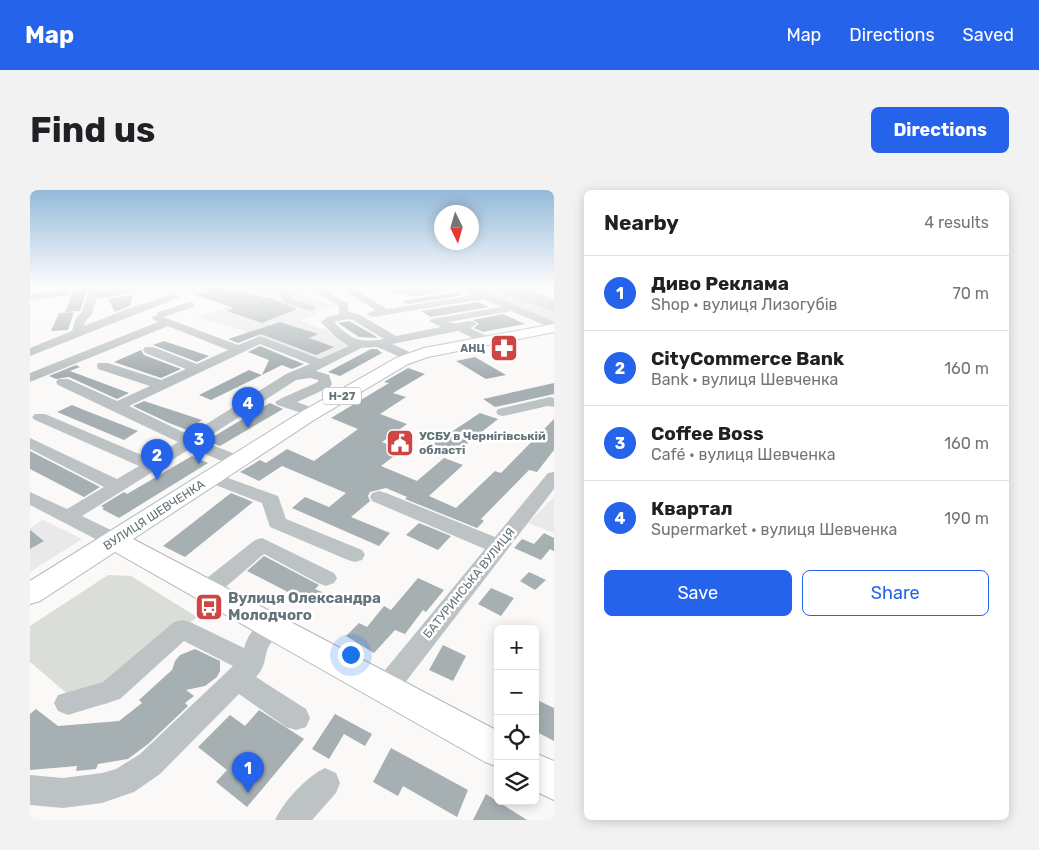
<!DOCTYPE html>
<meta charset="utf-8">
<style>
:root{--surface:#fff;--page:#f2f2f2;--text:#202124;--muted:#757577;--line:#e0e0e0;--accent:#2563eb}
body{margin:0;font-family:Rubik,sans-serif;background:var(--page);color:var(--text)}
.controls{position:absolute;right:15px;bottom:15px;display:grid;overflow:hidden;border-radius:8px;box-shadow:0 2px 12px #0003}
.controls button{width:45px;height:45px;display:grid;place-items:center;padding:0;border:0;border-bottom:1px solid var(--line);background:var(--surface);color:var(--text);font:25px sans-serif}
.compass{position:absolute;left:404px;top:15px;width:45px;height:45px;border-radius:50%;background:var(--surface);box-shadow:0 2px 12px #0003;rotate:175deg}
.you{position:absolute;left:320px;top:464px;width:18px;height:18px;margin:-12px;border:4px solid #fff;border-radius:50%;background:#1a73e8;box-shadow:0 0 0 8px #1a73e833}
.badge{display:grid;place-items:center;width:32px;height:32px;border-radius:50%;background:var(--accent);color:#fff;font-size:16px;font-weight:700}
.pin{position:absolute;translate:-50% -41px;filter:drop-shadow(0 1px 2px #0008)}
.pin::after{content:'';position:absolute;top:26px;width:18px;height:15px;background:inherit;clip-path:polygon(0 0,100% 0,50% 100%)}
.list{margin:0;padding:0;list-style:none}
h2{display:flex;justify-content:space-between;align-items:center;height:65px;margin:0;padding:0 20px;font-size:21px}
h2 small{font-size:16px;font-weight:400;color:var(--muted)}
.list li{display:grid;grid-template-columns:32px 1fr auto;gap:15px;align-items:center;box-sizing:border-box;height:75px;padding:0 20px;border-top:1px solid var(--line)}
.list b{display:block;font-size:19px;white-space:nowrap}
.list p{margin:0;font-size:16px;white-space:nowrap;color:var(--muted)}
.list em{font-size:16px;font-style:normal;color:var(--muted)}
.actions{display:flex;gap:10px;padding:15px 20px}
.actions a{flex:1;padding:11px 0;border:1px solid var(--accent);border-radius:8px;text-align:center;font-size:18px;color:var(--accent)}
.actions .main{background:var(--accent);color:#fff}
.icon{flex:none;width:28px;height:28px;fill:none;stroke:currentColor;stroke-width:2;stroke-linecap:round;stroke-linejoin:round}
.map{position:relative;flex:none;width:524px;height:630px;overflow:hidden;border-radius:8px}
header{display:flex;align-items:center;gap:30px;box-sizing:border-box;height:70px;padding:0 25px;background:var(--accent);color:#fff}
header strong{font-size:24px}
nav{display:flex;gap:28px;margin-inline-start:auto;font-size:18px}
.intro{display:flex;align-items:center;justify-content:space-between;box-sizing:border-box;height:120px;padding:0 30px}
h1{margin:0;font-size:35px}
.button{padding:12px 22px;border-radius:8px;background:var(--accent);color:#fff;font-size:18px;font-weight:700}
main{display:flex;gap:30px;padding:0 30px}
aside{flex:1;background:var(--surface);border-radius:8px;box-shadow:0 2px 12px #0003}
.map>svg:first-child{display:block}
</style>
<header>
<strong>Map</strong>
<nav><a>Map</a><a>Directions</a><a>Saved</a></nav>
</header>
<div class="intro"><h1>Find us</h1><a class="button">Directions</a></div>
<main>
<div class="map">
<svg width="524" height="630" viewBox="0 0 524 630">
<rect width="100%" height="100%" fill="#faf9f8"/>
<g fill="#e8e9e8">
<polygon points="131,96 266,96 303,116 270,131 299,141 329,160 298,174 214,141 167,127 201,116 160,103 131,104"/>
<polygon points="524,307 524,343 498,333"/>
<polygon points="13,330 52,349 0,382 0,338"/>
</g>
<g fill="#dbded8">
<polygon points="436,96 454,96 524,122 524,133"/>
<polygon points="78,385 101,386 167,427 121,463 130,471 77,514 53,517 0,472 0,436"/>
</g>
<polygon fill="#b6c4c5" points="454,96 492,96 524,109 524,122"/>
<g fill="#a6afb2">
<polygon points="186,96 200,101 205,99 234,108 238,107 267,119 232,133 197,121 204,118 166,105 178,102 178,99"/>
<polygon points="57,99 50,121 35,122 44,100"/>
<polygon points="427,102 433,105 378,114 372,111"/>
<polygon points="103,105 100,116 85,122 78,109"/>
<polygon points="448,112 459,117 401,127 391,121"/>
<polygon points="44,122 38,140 21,141 29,123"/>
<polygon points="473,124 495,134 453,142 444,138 449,134 443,130"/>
<polygon points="319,131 342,144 348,148 329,147 308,133"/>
<polygon points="250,132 288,144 279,148 304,157 286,165 231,144 208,153 198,149"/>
<polygon points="134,151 179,166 167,172 123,155"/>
<polygon points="230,156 271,173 274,174 262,179 252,175 232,185 239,170 218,162"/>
<polygon points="341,159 347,159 352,163 310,186 298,182"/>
<polygon points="111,160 114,165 151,179 131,188 84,172"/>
<polygon points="445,167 476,185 456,189 426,171"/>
<polygon points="46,175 50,177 40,181 99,203 87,209 39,187 26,189 19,186"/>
<polygon points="378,178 395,184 363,203 376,207 350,224 377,234 352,252 372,260 351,276 387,291 414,268 433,275 399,306 426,318 465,281 471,283 524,229 524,260 507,282 499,280 451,329 454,331 447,338 375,309 377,307 356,298 340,302 338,306 340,311 321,327 360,343 349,356 262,318 275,307 299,317 316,303 252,276 229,291 210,282 230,270 236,273 257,259 284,271 328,239 301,228 359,193 354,192"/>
<polygon points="219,180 232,185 181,210 169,205"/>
<polygon points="524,193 524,204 465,217 453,209"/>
<polygon points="114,211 172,230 157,240 139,233 103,216"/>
<polygon points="240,213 253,219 190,256 176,251"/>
<polygon points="42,215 54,220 108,241 94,250 27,222"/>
<polygon points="450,223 468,229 425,263 403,254"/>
<polygon points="0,261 70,297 54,307 0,279"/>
<polygon points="162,266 178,273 89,328 72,319 74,318 71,316 94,302 97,304"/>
<polygon points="201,303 223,312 155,367 133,356"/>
<polygon points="389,333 421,346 408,360 376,345"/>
<polygon points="0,340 14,351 0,359"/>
<polygon points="514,343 524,348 524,361 520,359 511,370 484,358 492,349 504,354"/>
<polygon points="234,366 289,395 285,399 292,402 281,414 217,381"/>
<polygon points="499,382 516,390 505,400 490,391"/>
<polygon points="388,388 414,400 396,422 393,420 375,444 365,440 344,463 316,446 329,433 337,437 354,416 361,420"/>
<polygon points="461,398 484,408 471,426 448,414"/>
<polygon points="413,455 436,466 423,491 399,480"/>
<polygon points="165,459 190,471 190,481 187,487 175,496 156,500 164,506 155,513 158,516 118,554 98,569 68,574 66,579 46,581 47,576 0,580 0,524 6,519 28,536 89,531 112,513 109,510 142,480 145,471 150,465"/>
<polygon points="505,509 524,518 524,551 505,541"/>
<polygon points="229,520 274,549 217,617 186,592 197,580 168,557 200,525 215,536"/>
<polygon points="305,524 342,544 335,556 314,544 299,569 282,559"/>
<polygon points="361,558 438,600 427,627 373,596 368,606 343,592"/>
<polygon points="456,604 497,630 443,630"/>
</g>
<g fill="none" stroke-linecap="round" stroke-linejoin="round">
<g stroke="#b2b8ba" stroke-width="2">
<g id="major">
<polygon points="524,134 524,142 398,167 378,174 284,230 103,349 468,541 468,577 455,572 85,362 10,411 0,414 0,391 271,222 366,168 394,158"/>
<polygon points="505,563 524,571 524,610 505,601"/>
</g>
</g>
<g fill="#bdc3c5" fill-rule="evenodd">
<path d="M60,96H70L68,102L109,96V100C101,106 78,106 66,110L62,124L56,130L54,136L100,118L141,105H149L150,107L0,166V158L42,141L46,128L52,122Z"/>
<polygon points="244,96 254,96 263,109 285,116 286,118 281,121 255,113"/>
<path d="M278,96H290L318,114V121L330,125L366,146L411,137L399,131L401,129L471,117L454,109L342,127L337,124L345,120L307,96H319L357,119L444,105L427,96H441L524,132V139L481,121L418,132C428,136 435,129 445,132L447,134L440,138L461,148L463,151L457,155L428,141L362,154L384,164L386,167L384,170L380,171L347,157L331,158L286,181L299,185L302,194L300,197L267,212L289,220L291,223L289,226L284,227L247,215L245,212C248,209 280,196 288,192V190L280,188L266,190L172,251L213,267L215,271L213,275H201L161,258L52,326L93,346L96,351L93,356L86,358L79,356L0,315V302L37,319L74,297L0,259V248L87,289L109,276L5,230L2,227L5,224H15L121,269L148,252L28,195L26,192L28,189H38L87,211L120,196L68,179L67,176L68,173H78L131,190L156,179L115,163L113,160L115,157H123L167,174L198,160L138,136L0,192V183L128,132L121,128L127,125L128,122L160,112L164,113L165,115L164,117L133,127L208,155L230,146L290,169L319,156L307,148L291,132L297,127L309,124V117ZM318,129L323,130L354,149C328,153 322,150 304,132ZM230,154L280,174L256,184L159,245L99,216Z"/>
<path d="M347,96L379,99L425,96C408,108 364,109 347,96Z"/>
<polygon points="35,100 38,101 38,105 0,110 0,104"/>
<polygon points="520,207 524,208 524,217 518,216 473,226 468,225 466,222 468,219"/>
<polygon points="181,282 248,306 256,329 332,360 335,365 332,370 325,372 318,370 240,337 232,313 175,291 172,287 175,283"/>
<polygon points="524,282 524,299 364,507 355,510 346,507 342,499 346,491 455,359 342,311 340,307 342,303 349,301 356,303 465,347 518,283"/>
<polygon points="232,348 304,383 307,388 304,393 296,396 288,393 234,364 184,407 176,409 168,407 165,401 168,395 225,350"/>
<path d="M242,428L250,431L254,437C250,444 245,447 241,453C233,463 238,475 226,487L276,519L280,528L276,537L266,540L256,537L209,504L130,584L104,602L72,613L33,618L0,615V585L33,588L72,583L86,579L110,564L203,476L154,451L90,509L38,525L28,521L24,513L28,505L73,492L144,432L152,430L160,432L214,458C218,443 227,433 242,428Z"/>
<path d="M295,578L306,583L310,593L306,603L282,630H245C253,612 277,586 295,578Z"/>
</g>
<use href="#major" fill="#fff" fill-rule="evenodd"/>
</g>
<linearGradient id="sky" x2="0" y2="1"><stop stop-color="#94bada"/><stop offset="0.52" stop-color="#fdfcfc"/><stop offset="1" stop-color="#fdfcfc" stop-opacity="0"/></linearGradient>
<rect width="524" height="185" fill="url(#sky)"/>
<defs>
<g id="pharmacy-square" transform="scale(1.4375)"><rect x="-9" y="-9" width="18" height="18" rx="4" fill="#ce4644" stroke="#fff"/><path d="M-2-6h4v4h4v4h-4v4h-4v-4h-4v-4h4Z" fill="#fff"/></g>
<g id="civic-square" transform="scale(1.4375)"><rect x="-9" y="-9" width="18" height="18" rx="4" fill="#ce4644" stroke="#fff"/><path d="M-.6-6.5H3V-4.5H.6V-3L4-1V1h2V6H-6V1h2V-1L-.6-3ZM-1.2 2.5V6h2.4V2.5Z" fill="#fff"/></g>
<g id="bus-square" transform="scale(1.4375)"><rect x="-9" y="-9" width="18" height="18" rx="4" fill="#ce4644" stroke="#fff"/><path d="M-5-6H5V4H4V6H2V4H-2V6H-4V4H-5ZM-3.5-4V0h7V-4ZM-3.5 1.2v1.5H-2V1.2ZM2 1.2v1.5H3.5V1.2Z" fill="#fff"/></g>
</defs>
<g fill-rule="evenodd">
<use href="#pharmacy-square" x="474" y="158"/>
<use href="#civic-square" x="370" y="253"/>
<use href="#bus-square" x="179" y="417"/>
</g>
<g text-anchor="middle" stroke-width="5" stroke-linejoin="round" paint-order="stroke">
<g font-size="11" font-weight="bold" fill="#647479" stroke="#fff" text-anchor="end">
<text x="455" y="162">АНЦ</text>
</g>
<rect fill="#fff" stroke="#929ea1" stroke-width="1" x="293" y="197.5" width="38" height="17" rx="4"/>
<g font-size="11" font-weight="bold" fill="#647479">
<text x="312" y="210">Н-27</text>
</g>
<g font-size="12" font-weight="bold" fill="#647479" stroke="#fff" text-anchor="start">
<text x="389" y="250">УСБУ в Чернігівській<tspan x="389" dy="14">області</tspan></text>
</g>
<g font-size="12" fill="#647479" stroke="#fff">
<text transform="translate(124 325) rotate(-33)" y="4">ВУЛИЦЯ ШЕВЧЕНКА</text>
<text transform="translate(439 393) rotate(-51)" y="4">БАТУРИНСЬКА ВУЛИЦЯ</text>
</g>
<g font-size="15" font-weight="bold" fill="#647479" stroke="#fff" text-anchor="start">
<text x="198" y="413">Вулиця Олександра<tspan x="198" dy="17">Молодчого</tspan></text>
</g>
</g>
</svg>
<div class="controls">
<button>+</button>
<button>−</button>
<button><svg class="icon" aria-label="locate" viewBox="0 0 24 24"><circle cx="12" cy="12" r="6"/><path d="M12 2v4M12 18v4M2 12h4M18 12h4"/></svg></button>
<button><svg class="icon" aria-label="layers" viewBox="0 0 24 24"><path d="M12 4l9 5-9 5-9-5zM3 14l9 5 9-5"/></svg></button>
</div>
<svg class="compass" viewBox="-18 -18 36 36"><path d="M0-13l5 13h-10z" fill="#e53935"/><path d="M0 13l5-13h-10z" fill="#757577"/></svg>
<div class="you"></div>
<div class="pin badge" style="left:218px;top:603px">1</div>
<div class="pin badge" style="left:127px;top:290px">2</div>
<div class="pin badge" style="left:169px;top:274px">3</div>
<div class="pin badge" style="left:218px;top:238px">4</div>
</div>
<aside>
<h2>Nearby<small>4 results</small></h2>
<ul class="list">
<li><span class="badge">1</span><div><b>Диво Реклама</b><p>Shop · вулиця Лизогубів</p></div><em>70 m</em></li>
<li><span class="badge">2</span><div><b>CityCommerce Bank</b><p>Bank · вулиця Шевченка</p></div><em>160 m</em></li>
<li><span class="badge">3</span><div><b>Coffee Boss</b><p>Café · вулиця Шевченка</p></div><em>160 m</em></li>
<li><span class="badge">4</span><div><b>Квартал</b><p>Supermarket · вулиця Шевченка</p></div><em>190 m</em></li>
</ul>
<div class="actions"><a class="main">Save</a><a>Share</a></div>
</aside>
</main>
